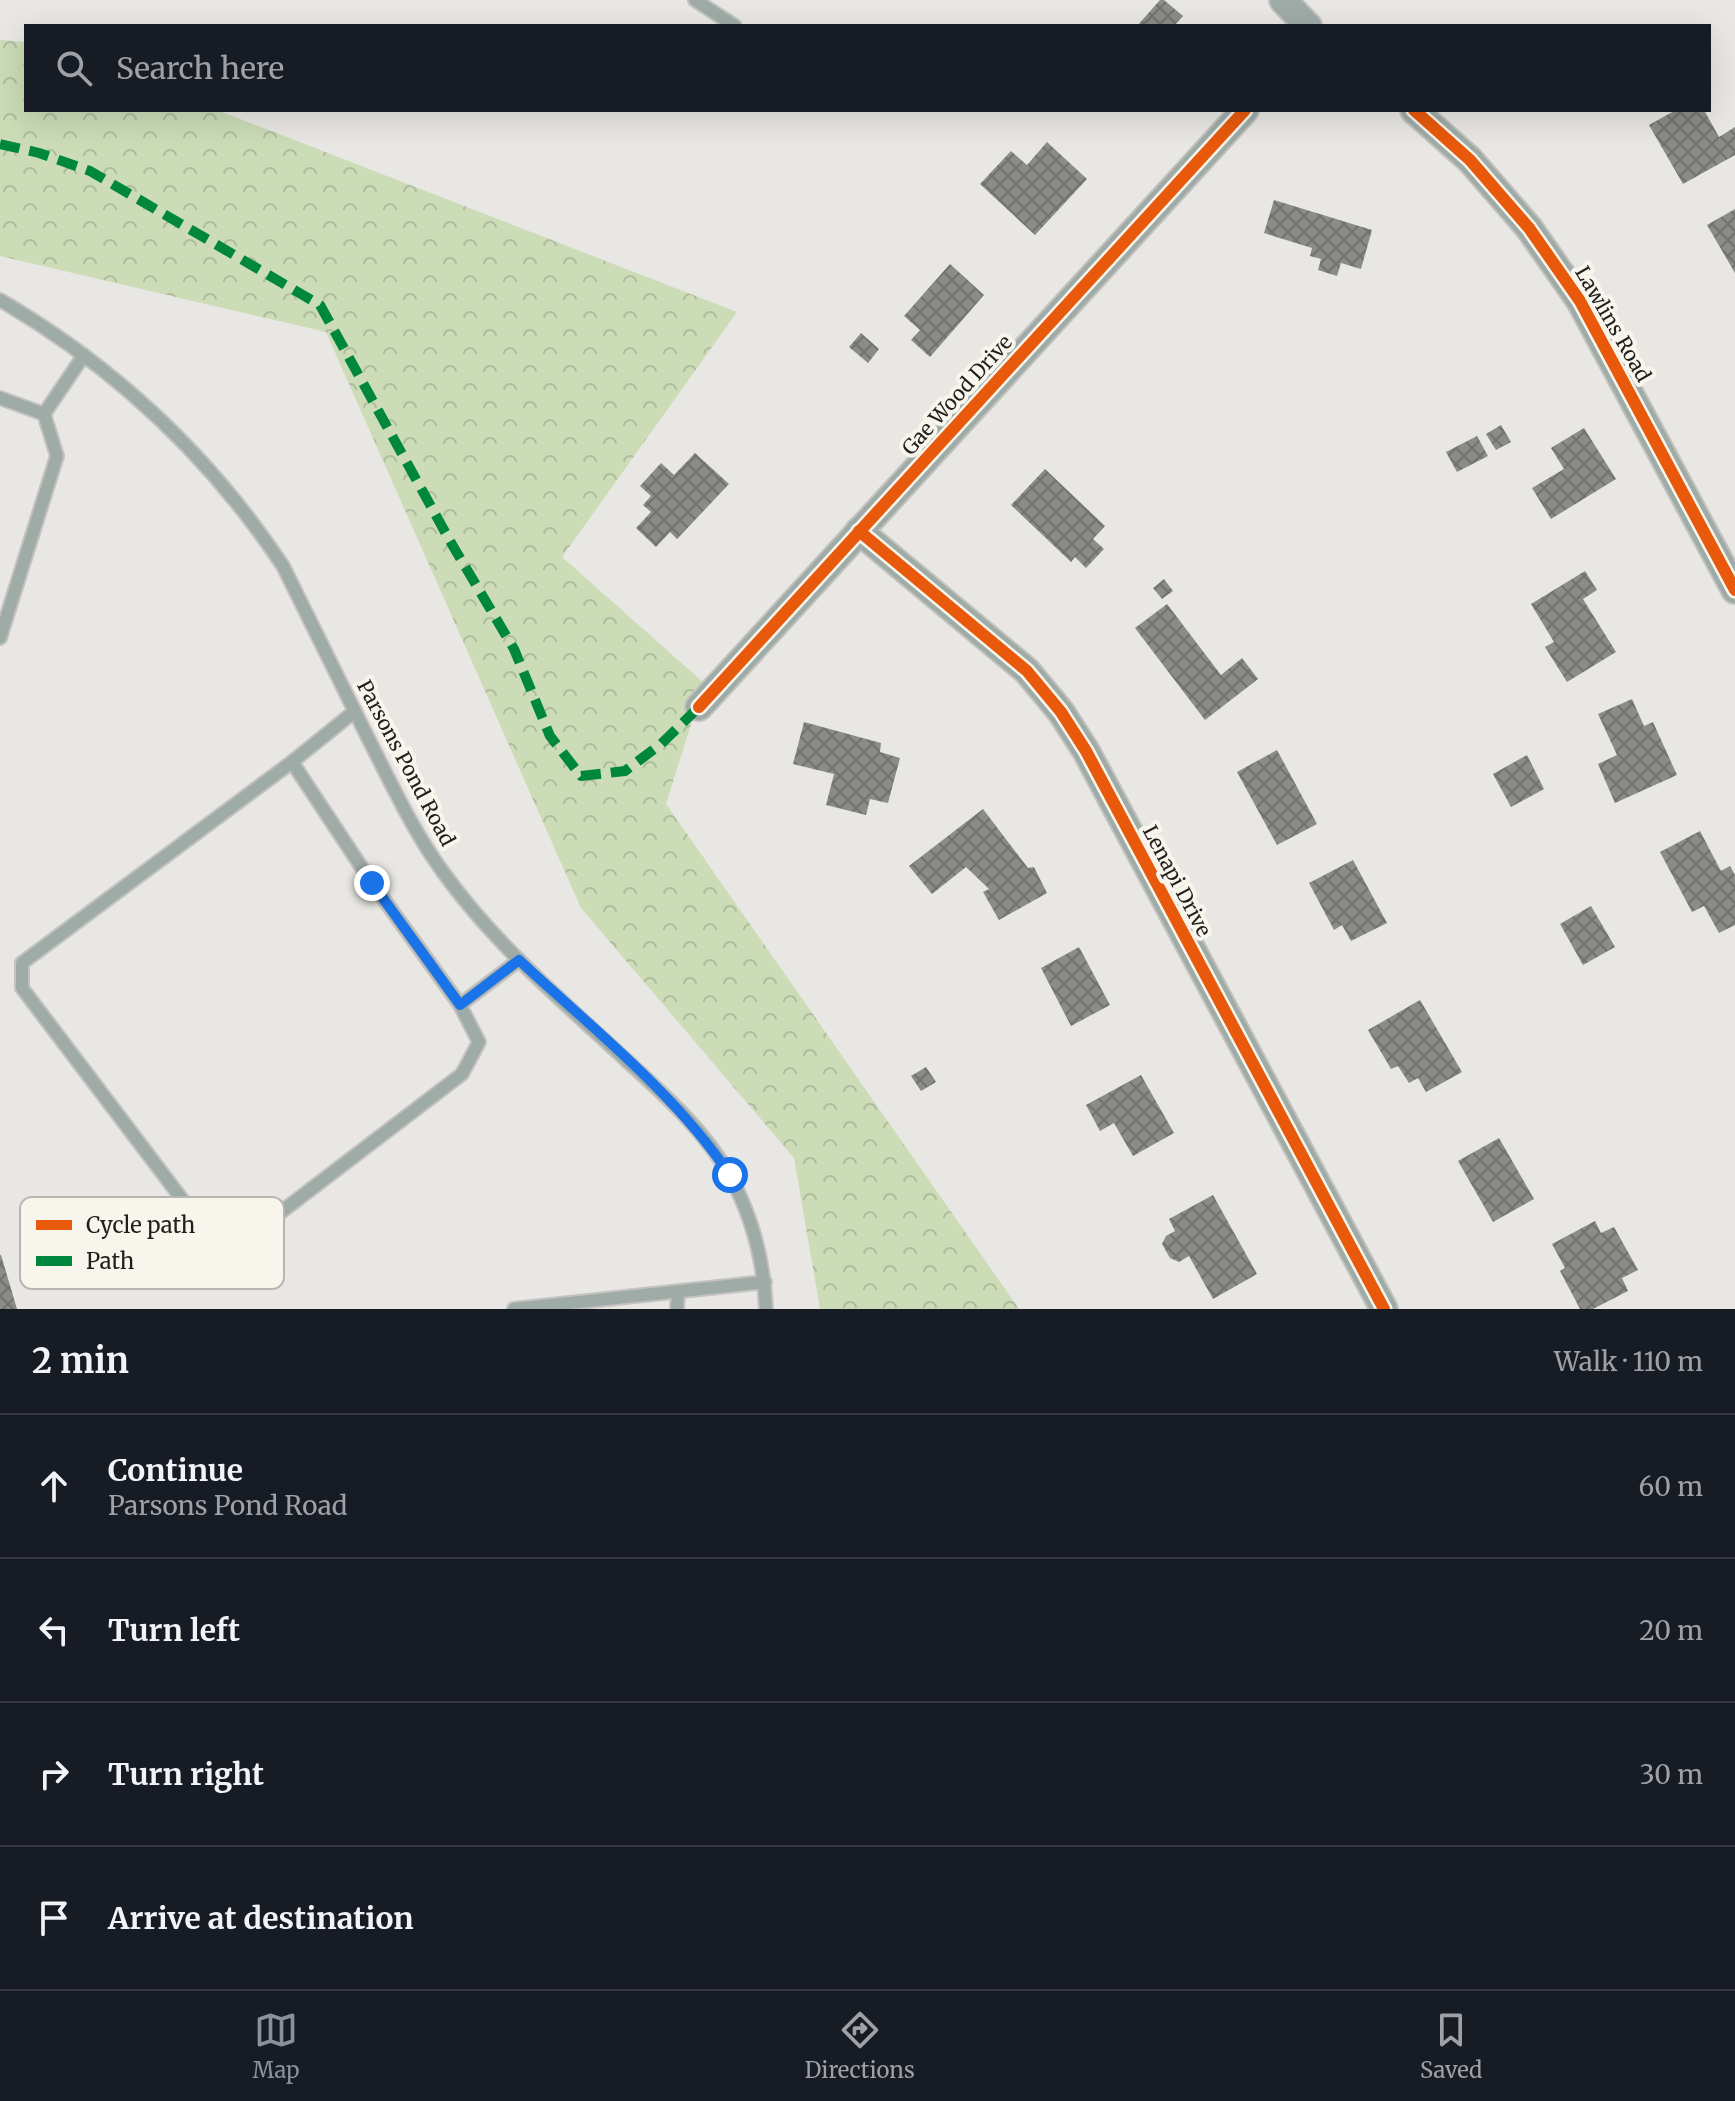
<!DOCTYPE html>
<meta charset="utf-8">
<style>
:root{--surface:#171b24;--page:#242831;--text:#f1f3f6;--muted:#9ea1a6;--line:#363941;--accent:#8c9099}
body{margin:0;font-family:Merriweather,serif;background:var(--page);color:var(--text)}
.stop{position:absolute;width:24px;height:24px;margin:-18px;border:6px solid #1a73e8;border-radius:50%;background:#fff}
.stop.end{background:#1a73e8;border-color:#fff;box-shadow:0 2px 8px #0008}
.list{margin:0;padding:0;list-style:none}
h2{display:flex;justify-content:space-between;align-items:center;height:104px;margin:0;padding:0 32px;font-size:34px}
h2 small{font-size:26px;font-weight:400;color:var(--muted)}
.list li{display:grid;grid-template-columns:52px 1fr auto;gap:24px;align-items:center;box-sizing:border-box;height:144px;padding:0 32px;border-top:2px solid var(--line)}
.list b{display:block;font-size:30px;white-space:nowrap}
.list p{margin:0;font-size:26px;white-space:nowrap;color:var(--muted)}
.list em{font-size:26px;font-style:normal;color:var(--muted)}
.icon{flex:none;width:44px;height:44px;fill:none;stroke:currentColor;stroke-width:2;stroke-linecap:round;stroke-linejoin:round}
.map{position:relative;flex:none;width:1735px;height:1309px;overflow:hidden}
.search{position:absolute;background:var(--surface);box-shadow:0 8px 32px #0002;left:24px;right:24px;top:24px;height:88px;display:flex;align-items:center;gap:20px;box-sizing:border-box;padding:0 28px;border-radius:0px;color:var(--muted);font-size:30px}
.sheet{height:680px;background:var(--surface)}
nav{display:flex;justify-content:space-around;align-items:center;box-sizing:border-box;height:112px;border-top:2px solid var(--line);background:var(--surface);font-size:22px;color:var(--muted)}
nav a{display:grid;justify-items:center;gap:4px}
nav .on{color:var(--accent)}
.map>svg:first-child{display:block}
</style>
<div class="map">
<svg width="1735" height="1309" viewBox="0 0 1735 1309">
<defs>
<pattern id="forest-crowns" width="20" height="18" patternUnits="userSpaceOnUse" patternTransform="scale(2)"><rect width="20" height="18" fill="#cbdcb7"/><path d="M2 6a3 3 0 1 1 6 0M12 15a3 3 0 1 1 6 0" fill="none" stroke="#aebc9d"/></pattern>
<pattern id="building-cross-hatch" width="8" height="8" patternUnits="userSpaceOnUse" patternTransform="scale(2)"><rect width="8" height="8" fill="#8b8b88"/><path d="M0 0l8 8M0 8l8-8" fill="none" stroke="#71716f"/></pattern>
</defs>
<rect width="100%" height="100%" fill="#e8e7e3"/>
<polygon fill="url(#forest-crowns)" points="0,40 26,42 26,110 217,110 737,312 562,557 704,683 666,804 1019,1309 820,1309 794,1158 581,908 326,332 0,256"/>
<g fill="url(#building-cross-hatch)">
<polygon points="1160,0 1164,0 1183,16 1174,26 1137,26"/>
<polygon points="1676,110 1704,110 1719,137 1735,127 1735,155 1683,184 1649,125"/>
<polygon points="1047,142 1087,179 1035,235 980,184 1011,151 1027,165"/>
<polygon points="1274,200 1372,230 1361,269 1341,263 1337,276 1318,270 1321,259 1310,256 1312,248 1264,233"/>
<polygon points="1735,209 1735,273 1707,225"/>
<polygon points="950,264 984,295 930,357 911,340 920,330 904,316"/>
<polygon points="861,333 879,349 868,363 849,347"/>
<polygon points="1501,425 1511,442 1496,450 1486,434"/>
<polygon points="1584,428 1616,479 1551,519 1532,488 1564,469 1551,448"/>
<polygon points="1477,436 1488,456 1457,472 1446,452"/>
<polygon points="695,453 729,484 677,539 670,532 656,547 636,528 651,512 643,505 651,496 640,486 661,463 674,475"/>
<polygon points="1045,469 1105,526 1093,539 1104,549 1086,568 1075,557 1071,562 1011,505"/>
<polygon points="1585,571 1597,590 1583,599 1616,652 1567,682 1545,647 1554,642 1531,604"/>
<polygon points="1164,579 1173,591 1162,599 1153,588"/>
<polygon points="1167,604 1221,675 1242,658 1258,679 1205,720 1135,628"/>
<polygon points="1632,699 1644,726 1653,722 1677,775 1615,803 1598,764 1617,755 1598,714"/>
<polygon points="804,722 881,743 880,752 900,758 888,803 870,799 866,815 826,805 834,774 793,764"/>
<polygon points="1277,750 1317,824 1277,845 1237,772"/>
<polygon points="1527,755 1544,789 1511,807 1493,774"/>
<polygon points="983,809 1028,868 1034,867 1047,893 999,920 983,892 989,889 966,867 932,894 909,866"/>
<polygon points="1700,831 1721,871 1730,866 1735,875 1735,925 1719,933 1704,906 1692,912 1660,852"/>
<polygon points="1353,860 1387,923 1351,941 1342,925 1334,930 1309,883"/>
<polygon points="1591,906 1615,947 1583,965 1560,924"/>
<polygon points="1079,947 1110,1005 1071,1026 1041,968"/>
<polygon points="1420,1000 1462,1072 1426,1092 1418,1078 1409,1083 1398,1066 1391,1069 1368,1030"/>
<polygon points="926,1067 936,1082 921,1091 911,1076"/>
<polygon points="1141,1075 1174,1133 1133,1156 1114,1123 1100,1131 1086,1105"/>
<polygon points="1499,1138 1534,1199 1493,1222 1458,1161"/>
<polygon points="1213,1195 1257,1274 1213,1299 1189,1256 1179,1262 1170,1258 1162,1244 1166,1236 1175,1231 1169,1219"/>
<polygon points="1595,1221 1601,1233 1614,1227 1638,1270 1622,1278 1628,1291 1593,1309 1580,1309 1560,1271 1565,1268 1552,1244"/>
<polygon points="0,1255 1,1255 17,1309 0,1309"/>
</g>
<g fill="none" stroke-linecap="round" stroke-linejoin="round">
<g stroke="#c3c2c0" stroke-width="16">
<g id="service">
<polyline points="695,0 735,26"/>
<path d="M0,300C115,367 209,455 283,566C312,624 340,682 369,740C392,785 413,831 443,872C494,943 561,1000 625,1059C663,1094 704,1129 730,1176C752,1216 764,1263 766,1309"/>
<polyline points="0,398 44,414"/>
<polyline points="44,414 84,355"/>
<polyline points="0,638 57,456 44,414"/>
<polyline points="355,711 292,762 22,963 22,988 191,1211 215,1233 243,1241 462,1074 479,1042 460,1005 519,960"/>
<polyline points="292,762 372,883 460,1005"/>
<polyline points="514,1309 765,1282"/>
<polyline points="677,1309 678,1292"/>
</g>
</g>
<g stroke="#c3c2c0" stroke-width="30">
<g id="minor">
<polyline points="1283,0 1308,26"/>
<polyline points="1414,110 1470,160 1529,228 1580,301 1735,590"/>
<polyline points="859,531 1027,671 1061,712 1086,751 1384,1309"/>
<polyline points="699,707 1245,110"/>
</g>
</g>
<use href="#service" stroke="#9eaba7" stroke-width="12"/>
<use href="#minor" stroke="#9eaba7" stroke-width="26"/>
<polyline stroke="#00873e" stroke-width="10" stroke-dasharray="20 10" stroke-linecap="butt" points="0,144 39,153 90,171 320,305 450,541 514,649 550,736 581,776 625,771 661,744 699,707"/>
<g stroke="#f8f5ed" stroke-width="17">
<g id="cycleway">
<polyline points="1414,110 1470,160 1529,228 1580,301 1735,590"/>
<polyline points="859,531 1027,671 1061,712 1086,751 1384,1309"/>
<polyline points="699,707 1245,110"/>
</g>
</g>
<use href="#cycleway" stroke="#e8590c" stroke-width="12"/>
</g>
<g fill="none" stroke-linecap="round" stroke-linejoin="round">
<path stroke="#1a73e8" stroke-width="10" d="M372,883L460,1005L519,960C592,1028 674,1092 730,1175"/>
</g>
<g text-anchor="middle" stroke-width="8" stroke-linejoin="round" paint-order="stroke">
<g font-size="20" fill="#201f1d" stroke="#f8f5ed">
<text transform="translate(1613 324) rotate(60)" y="7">Lawlins Road</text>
<text transform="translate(957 395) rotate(-48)" y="7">Gae Wood Drive</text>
<text transform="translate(406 763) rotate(62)" y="7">Parsons Pond Road</text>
<text transform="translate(1177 881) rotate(62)" y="7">Lenapi Drive</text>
</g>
</g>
<rect x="20" y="1197" width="264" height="92" rx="12" fill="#f8f5ed" stroke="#b7b5af" stroke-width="2"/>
<rect x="36" y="1220" width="36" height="10" fill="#e8590c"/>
<rect x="36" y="1256" width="36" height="10" fill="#00873e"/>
<g font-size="22" fill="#201f1d">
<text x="86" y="1233">Cycle path</text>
<text x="86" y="1269">Path</text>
</g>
</svg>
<div class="stop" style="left:730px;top:1175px"></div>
<div class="stop end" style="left:372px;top:883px"></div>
<div class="search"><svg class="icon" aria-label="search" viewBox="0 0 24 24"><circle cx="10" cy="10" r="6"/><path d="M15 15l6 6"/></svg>Search here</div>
</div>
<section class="sheet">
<h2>2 min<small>Walk · 110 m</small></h2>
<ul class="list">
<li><svg class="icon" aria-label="ahead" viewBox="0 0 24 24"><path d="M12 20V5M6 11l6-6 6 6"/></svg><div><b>Continue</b><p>Parsons Pond Road</p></div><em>60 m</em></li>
<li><svg class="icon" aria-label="left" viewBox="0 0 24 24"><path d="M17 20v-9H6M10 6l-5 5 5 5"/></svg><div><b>Turn left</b></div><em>20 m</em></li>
<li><svg class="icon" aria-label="right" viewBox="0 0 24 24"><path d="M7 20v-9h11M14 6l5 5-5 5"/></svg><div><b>Turn right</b></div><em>30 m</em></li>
<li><svg class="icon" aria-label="arrive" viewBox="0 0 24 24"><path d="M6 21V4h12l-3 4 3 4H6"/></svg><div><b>Arrive at destination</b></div></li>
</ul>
</section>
<nav>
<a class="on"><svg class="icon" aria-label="map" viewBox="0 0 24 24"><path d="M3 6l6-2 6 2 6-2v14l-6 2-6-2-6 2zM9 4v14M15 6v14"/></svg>Map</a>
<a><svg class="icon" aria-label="directions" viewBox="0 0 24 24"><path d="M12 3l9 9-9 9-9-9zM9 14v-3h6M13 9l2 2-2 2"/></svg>Directions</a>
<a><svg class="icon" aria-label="saved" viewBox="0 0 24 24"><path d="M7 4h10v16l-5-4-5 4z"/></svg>Saved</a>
</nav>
